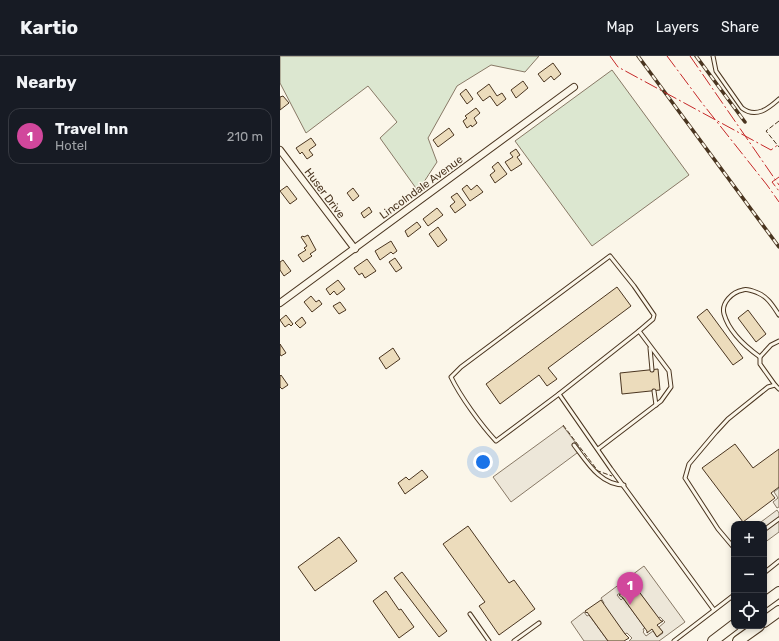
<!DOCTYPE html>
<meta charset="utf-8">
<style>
:root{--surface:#171b24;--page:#20242c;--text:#f1f3f6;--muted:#9ea1a6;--line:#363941;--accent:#b45309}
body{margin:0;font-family:Rubik,sans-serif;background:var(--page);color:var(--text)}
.controls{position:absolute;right:12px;bottom:12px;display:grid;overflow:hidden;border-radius:8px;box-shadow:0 2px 6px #0003}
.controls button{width:36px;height:36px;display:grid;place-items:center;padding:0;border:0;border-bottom:1px solid var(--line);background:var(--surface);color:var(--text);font:20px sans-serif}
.you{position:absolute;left:203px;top:406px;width:14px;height:14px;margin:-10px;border:3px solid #fff;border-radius:50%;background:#1a73e8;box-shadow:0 0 0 6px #1a73e833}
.badge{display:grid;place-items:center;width:26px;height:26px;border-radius:50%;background:var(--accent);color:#fff;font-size:13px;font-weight:700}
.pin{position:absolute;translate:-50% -33px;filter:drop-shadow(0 1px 2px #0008)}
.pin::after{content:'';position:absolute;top:21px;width:14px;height:12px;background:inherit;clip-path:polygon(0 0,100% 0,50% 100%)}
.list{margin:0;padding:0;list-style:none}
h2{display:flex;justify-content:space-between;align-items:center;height:52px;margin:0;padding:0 16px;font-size:17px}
h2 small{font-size:13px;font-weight:400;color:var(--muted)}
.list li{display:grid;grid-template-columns:26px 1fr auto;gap:12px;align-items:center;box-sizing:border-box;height:56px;margin:0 8px 8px;padding:0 8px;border:1px solid var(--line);border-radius:12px}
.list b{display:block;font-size:15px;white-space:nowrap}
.list p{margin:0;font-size:13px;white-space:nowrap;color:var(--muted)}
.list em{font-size:13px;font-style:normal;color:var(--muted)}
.icon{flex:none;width:22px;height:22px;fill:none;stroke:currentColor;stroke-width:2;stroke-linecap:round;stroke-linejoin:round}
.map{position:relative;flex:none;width:499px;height:585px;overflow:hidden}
header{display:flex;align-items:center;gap:24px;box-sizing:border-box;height:56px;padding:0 20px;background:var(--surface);border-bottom:1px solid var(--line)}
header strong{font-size:19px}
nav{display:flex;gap:22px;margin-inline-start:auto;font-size:14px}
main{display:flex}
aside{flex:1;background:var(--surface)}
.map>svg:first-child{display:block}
</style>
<header>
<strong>Kartio</strong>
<nav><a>Map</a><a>Layers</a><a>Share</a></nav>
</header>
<main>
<aside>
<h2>Nearby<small></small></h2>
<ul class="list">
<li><span class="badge" style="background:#d1479c">1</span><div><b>Travel Inn</b><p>Hotel</p></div><em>210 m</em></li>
</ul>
</aside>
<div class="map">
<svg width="499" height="585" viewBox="0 0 499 585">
<rect width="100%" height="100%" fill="#fbf6e9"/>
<g fill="#dce7d0" stroke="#887966">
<polygon points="0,0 259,0 245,16 211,9 177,30 148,82 157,106 138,135 100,82 117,66 88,30 26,77 0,27"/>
<polygon points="332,14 409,119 312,190 235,85"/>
</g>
<g fill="#ede7d9" stroke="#887966" fill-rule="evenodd">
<polygon points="283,370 301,394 231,446 213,421"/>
<polygon points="499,432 499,451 497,452 493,446 498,442 494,436"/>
<polygon points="497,454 499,457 499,476 484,487 485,470 481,466"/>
<path d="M364,510L405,566L379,585H349L352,582L347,577L345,578L323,549L324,547L321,542ZM355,526L358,531L357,533L378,562L380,561L385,566L379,571L383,577L377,581L373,575L366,580L363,576L364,575L363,573L365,572L343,542L341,544L337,539Z"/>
<polygon points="304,556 307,560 309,559 328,585 304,585 291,566"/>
</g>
<g fill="#ecdcbc" stroke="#4a3520">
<polygon points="273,7 281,18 274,24 271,20 264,26 258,18"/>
<polygon points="243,25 248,32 236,42 231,34"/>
<polygon points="209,28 217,40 222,37 226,43 217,50 210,40 203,45 197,37"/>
<polygon points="186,33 193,43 187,48 180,38"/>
<polygon points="3,40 9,47 0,54 0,41"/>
<polygon points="196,52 200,57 194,62 197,67 192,71 191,69 187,72 183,65 187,62 185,60"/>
<polygon points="169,72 174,79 158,91 153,84"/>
<polygon points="31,82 36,89 29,94 33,99 27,103 22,96 20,98 16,92"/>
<polygon points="236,93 240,99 237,101 242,108 231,115 225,106 233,101 230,97"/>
<polygon points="218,106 227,118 215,127 210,119 215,115 212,111"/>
<polygon points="187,129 191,134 197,129 203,136 190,145 182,133"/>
<polygon points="7,130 17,143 10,148 0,135"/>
<polygon points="73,132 79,140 73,145 67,137"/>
<polygon points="177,137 186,149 175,157 170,150 175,146 171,141"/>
<polygon points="89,151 92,156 84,162 81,157"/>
<polygon points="157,152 163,159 148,170 143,163"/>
<polygon points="137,166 141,171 128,181 125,175"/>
<polygon points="158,171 167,184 158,191 149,178"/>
<polygon points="28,179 36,194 30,198 32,200 23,206 18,199 26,194 24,192 27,190 21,181 23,180 24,181"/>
<polygon points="111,185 117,195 113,198 111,196 100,204 95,195"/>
<polygon points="115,202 122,212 116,216 109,206"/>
<polygon points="87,203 96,215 85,222 82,217 79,219 74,212"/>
<polygon points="3,204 11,215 4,220 0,214 0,206"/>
<polygon points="58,224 65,233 57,239 54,235 50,239 46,233"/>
<polygon points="337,231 351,250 268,312 277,323 267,330 259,319 220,348 206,328"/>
<polygon points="31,240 36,246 39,244 42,248 32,256 24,246"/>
<polygon points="60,246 66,254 59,258 53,250"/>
<polygon points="427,253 463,302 453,309 417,261"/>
<polygon points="468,254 486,278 476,286 458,262"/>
<polygon points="6,259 13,268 11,270 9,268 5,271 0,264"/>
<polygon points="22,261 26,267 20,272 15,267"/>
<polygon points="0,288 6,297 1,300 0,298"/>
<polygon points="113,292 120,303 106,313 99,302"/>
<polygon points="378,313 380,334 342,338 340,317"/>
<polygon points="1,319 8,329 2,333 0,331 0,320"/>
<polygon points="455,388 473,412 499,393 499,431 491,437 495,442 463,466 422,412"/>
<polygon points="142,414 148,421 125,438 118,427 126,421 129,424"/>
<polygon points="188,470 229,527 234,524 255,553 219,579 199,550 205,546 163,488"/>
<polygon points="59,481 77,505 35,535 18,511"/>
<polygon points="122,516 167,575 159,581 114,522"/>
<polygon points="355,528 354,529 381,565 383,565 377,569 383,576 377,581 372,573 367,577 367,575 343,542 339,539"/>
<polygon points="106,535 119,554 121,553 134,571 119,582 93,545"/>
<polygon points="321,544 345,578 349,582 344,585 328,585 307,556 306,557 305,555"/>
</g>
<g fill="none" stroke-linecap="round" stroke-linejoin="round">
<g stroke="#4a3520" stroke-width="5">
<g id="service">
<path d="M433,0L436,15L462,52C476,63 489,52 499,43"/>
<path d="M330,200L354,230L374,259L373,263L359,275L279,338L216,385C201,369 180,340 171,321L181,311Z"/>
<polyline points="370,292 372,314"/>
<path d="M480,301C466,291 449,276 444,258C441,247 452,236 463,234C467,232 473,235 478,237C488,241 493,250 499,259"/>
<polyline points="495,329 480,308 480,301 491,289 499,285"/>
<polyline points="374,335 376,349"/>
<polyline points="279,338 331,413 434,554"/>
<path d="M294,389C307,406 320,429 344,429"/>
<polyline points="318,393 381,345 391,331 389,315 359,275"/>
<polyline points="484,474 499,463"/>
<polyline points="454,492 438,473 405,422 409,408 436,376 448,363 488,331 495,329 499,333"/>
<polyline points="484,517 499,505"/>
<polyline points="190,558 209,585"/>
<polyline points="234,585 259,567"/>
<polyline points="394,585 454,539"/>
</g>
</g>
<g stroke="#4a3520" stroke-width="8">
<g id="minor">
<polyline points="0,94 75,193"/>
<polyline points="0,247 294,31"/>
</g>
</g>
<g stroke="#4a3520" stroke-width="12">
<g id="trunk">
<polyline points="484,547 499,536"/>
<polyline points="484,566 499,555"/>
<polyline points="433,585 454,569"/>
<polyline points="458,585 479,570"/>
</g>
</g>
<use href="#service" stroke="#fbf6e9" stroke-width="3"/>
<use href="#minor" stroke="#fbf6e9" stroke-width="6"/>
<use href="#trunk" stroke="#fbf6e9" stroke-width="10"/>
<g stroke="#4a3520" stroke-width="3.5">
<g id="rail">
<polyline points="358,0 499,191"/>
<polyline points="416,0 465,66"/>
</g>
</g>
<use href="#rail" stroke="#fbf6e9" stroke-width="2" stroke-dasharray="6" stroke-linecap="butt"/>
<g stroke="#4a3520" stroke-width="1" stroke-dasharray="5 2" stroke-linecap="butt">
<polyline points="499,65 486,75 499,91"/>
<polyline points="283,369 318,415 332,420"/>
</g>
<g stroke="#c62828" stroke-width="1" stroke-dasharray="14 3 2 3" stroke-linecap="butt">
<polyline points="330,0 338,11 491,94 499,88"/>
<polyline points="387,0 422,47 487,129 499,146"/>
<polyline points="410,0 499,129"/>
<polyline points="499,121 492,126 499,135"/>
</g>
</g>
<g text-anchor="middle" stroke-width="3" stroke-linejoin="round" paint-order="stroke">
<g font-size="11" fill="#4a3520" stroke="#fbf6e9">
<text transform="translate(141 131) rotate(-36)" y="4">Lincolndale Avenue</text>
<text transform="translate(45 137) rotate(53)" y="4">Huser Drive</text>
</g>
</g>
</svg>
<div class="controls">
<button>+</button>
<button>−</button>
<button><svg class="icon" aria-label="locate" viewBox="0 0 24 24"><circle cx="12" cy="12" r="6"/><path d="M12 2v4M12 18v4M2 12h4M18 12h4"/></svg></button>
</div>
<div class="you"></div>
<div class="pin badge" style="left:350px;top:549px;background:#d1479c">1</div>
</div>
</main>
